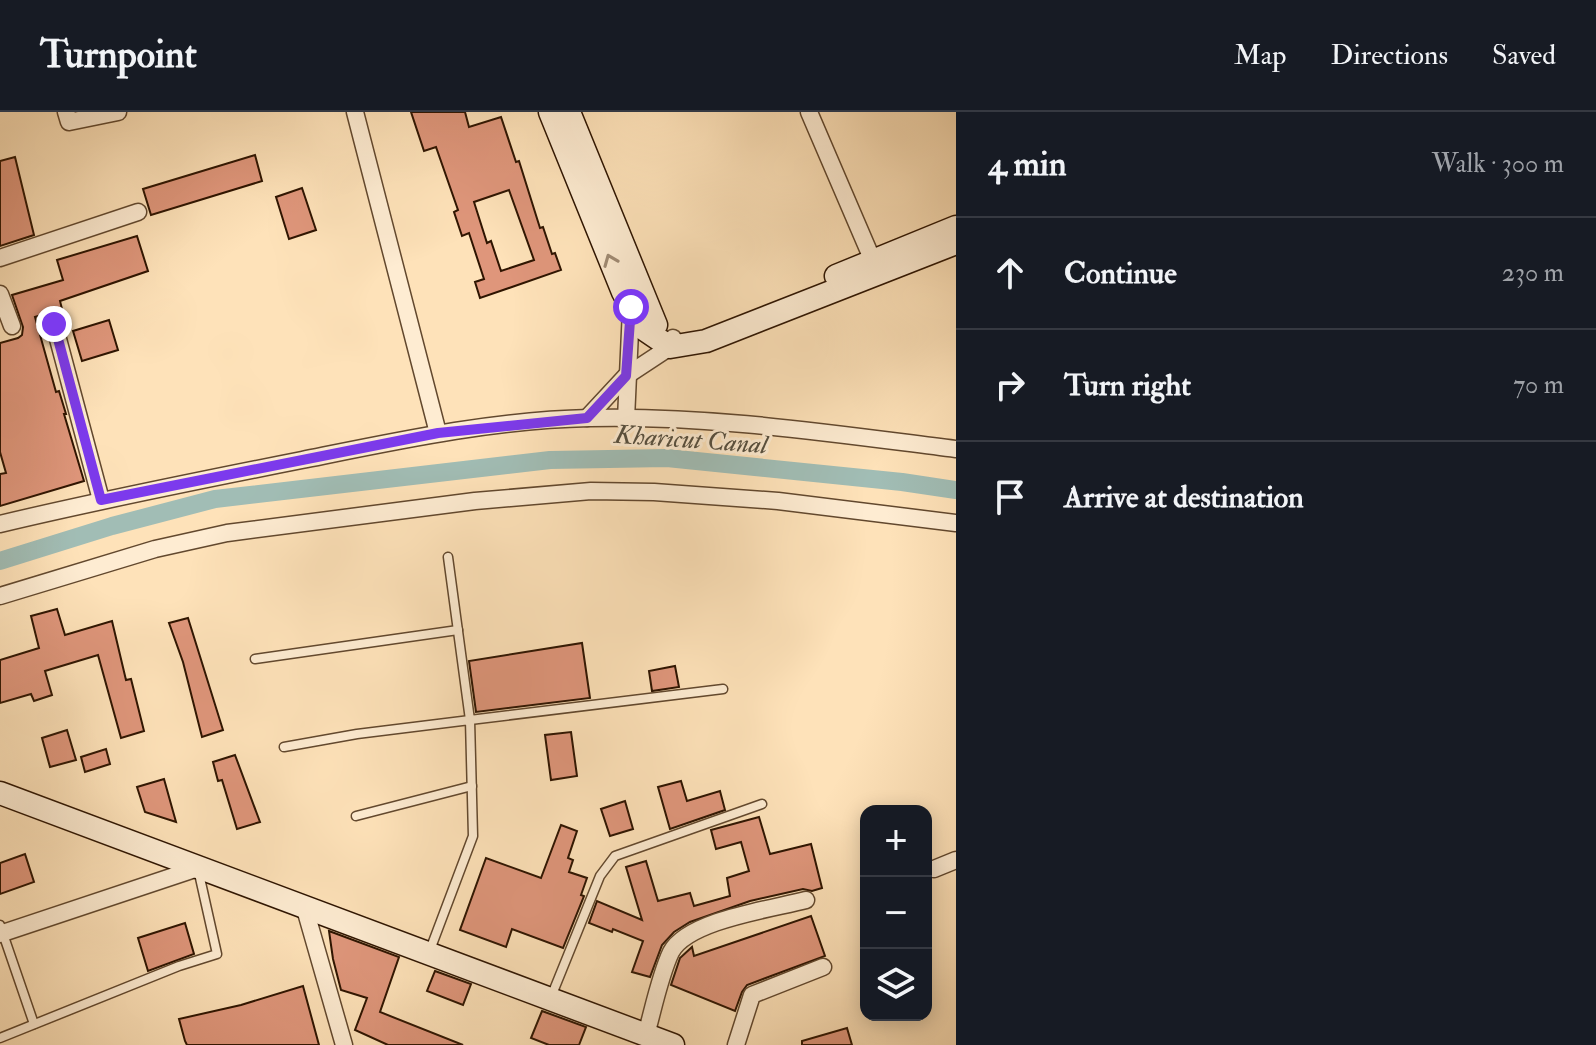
<!DOCTYPE html>
<meta charset="utf-8">
<style>
:root{--surface:#171b24;--page:#20242c;--text:#f1f3f6;--muted:#9ea1a6;--line:#363941}
body{margin:0;font-family:"IM FELL Double Pica",serif;background:var(--page);color:var(--text)}
.controls{position:absolute;right:24px;bottom:24px;display:grid;overflow:hidden;border-radius:16px;box-shadow:0 4px 20px #0003}
.controls button{width:72px;height:72px;display:grid;place-items:center;padding:0;border:0;border-bottom:2px solid var(--line);background:var(--surface);color:var(--text);font:40px sans-serif}
.stop{position:absolute;width:24px;height:24px;margin:-18px;border:6px solid #7c3aed;border-radius:50%;background:#fff}
.stop.end{background:#7c3aed;border-color:#fff;box-shadow:0 2px 8px #0008}
.list{margin:0;padding:0;list-style:none}
h2{display:flex;justify-content:space-between;align-items:center;height:104px;margin:0;padding:0 32px;font-size:34px}
h2 small{font-size:26px;font-weight:400;color:var(--muted)}
.list li{display:grid;grid-template-columns:52px 1fr auto;gap:24px;align-items:center;box-sizing:border-box;height:112px;padding:0 32px;border-top:2px solid var(--line)}
.list b{display:block;font-size:30px;white-space:nowrap}
.list em{font-size:26px;font-style:normal;color:var(--muted)}
.icon{flex:none;width:44px;height:44px;fill:none;stroke:currentColor;stroke-width:2;stroke-linecap:round;stroke-linejoin:round}
.map{position:relative;flex:none;width:956px;height:933px;overflow:hidden}
header{display:flex;align-items:center;gap:48px;box-sizing:border-box;height:112px;padding:0 40px;background:var(--surface);border-bottom:2px solid var(--line)}
header strong{font-size:38px}
nav{display:flex;gap:44px;margin-inline-start:auto;font-size:28px}
main{display:flex}
aside{flex:1;background:var(--surface)}
.map>svg:first-child{display:block}
</style>
<header>
<strong>Turnpoint</strong>
<nav><a>Map</a><a>Directions</a><a>Saved</a></nav>
</header>
<main>
<div class="map">
<svg width="956" height="933" viewBox="0 0 956 933">
<rect width="100%" height="100%" fill="#fee2b9"/>
<filter id="stains"><feTurbulence type="fractalNoise" baseFrequency=".0025" numOctaves="4"/><feColorMatrix values="0 0 0 0 .2 0 0 0 0 .09 0 0 0 0 .02 0 0 0 .5 -.17"/></filter>
<radialGradient id="worn" r=".72"><stop offset=".6" stop-color="#630" stop-opacity="0"/><stop offset="1" stop-color="#630" stop-opacity=".3"/></radialGradient>
<g fill="none" stroke-linecap="round" stroke-linejoin="round">
<polyline stroke="#a1bdb5" stroke-width="18" points="0,449 112,414 215,387 550,348 667,346 902,370 956,378"/>
</g>
<g fill="#df967b" stroke="#2e1400" stroke-width="2" fill-rule="evenodd">
<path d="M411,0H465L469,15L501,5L516,50L519,49L540,116L543,115L552,142L555,141L561,158L480,186L475,170L484,167L469,121L462,124L454,100L458,98L436,35L424,39ZM509,78L534,148L501,159L491,129L487,131L474,90Z"/>
<polygon points="255,43 262,69 151,103 143,77"/>
<polygon points="15,45 34,123 0,134 0,49"/>
<polygon points="302,76 316,118 289,127 276,85"/>
<polygon points="137,124 148,159 60,189 62,197 35,205 56,280 59,279 66,302 64,302 84,369 0,394 0,362 6,361 0,340 0,231 18,226 22,223 23,215 12,183 63,168 57,148"/>
<polygon points="109,208 118,238 82,249 73,219"/>
<polygon points="57,497 65,523 112,509 126,568 131,567 144,619 121,626 98,543 45,559 52,583 34,589 31,582 0,591 0,548 39,536 31,504"/>
<polygon points="188,506 223,618 202,625 183,550 169,511"/>
<polygon points="582,531 590,586 476,600 469,549"/>
<polygon points="675,554 679,575 652,579 649,559"/>
<polygon points="67,618 76,648 50,655 42,626"/>
<polygon points="571,620 577,664 551,668 545,623"/>
<polygon points="106,637 110,652 85,660 81,645"/>
<polygon points="235,643 260,710 237,717 222,668 218,669 213,650"/>
<polygon points="164,667 176,710 145,700 137,675"/>
<polygon points="681,669 687,689 720,679 725,698 670,717 658,675"/>
<polygon points="625,689 633,717 610,724 601,697"/>
<polygon points="759,705 770,742 811,732 822,776 812,779 803,777 750,789 690,810 674,820 662,833 650,865 632,860 643,829 613,817 612,820 589,811 597,789 642,808 626,755 646,749 658,789 690,781 694,794 730,784 727,766 749,759 741,730 716,737 711,718"/>
<polygon points="561,713 577,719 568,746 573,748 569,760 587,766 581,783 584,784 563,836 512,817 506,835 460,818 486,746 541,766"/>
<polygon points="25,742 34,770 0,782 0,751"/>
<polygon points="811,804 825,844 747,873 742,880 735,899 671,873 680,846 692,835 694,844"/>
<polygon points="185,811 194,842 148,859 138,826"/>
<polygon points="329,819 399,845 380,900 463,933 388,933 355,918 367,886 341,878 333,847"/>
<polygon points="435,859 471,872 463,893 427,879"/>
<polygon points="303,874 319,933 187,933 185,929 179,907 241,893"/>
<polygon points="542,899 586,915 579,933 549,933 531,926"/>
<polygon points="847,916 852,933 802,933 802,929"/>
</g>
<g fill="none" stroke-linecap="round" stroke-linejoin="round">
<g stroke="#62482e" stroke-width="11">
<g id="lane">
<polyline points="448,445 470,608 723,577"/>
<polyline points="255,547 458,518"/>
<polyline points="284,635 357,622 470,608 473,724 430,838"/>
<polyline points="356,704 472,674"/>
<polyline points="0,813 34,912"/>
<polyline points="551,885 600,764 615,744 762,692"/>
<polyline points="0,926 179,854 217,842 198,757"/>
</g>
</g>
<g stroke="#62482e" stroke-width="19">
<g id="street">
<polyline points="66,0 69,10 118,0"/>
<polyline points="355,0 438,321"/>
<polyline points="809,0 873,149"/>
<polyline points="0,146 138,100"/>
<polyline points="0,182 12,214"/>
<polyline points="54,212 101,388"/>
<polyline points="587,306 626,264 670,235 673,226"/>
<polyline points="626,307 631,197"/>
<path d="M0,412C100,388 201,368 302,348C396,329 492,308 589,306C711,303 835,322 956,337"/>
<polyline points="0,484 155,437 227,421 475,389 591,379 654,380 778,389 956,411"/>
<polyline points="934,757 956,748"/>
<polyline points="305,797 344,933"/>
<polyline points="0,822 198,756"/>
<path d="M646,923C653,898 660,863 671,840C688,808 772,797 806,788"/>
<polyline points="736,933 752,883 823,855"/>
</g>
</g>
<g stroke="#2e1400" stroke-width="25">
<g id="secondary">
<polyline points="550,0 623,180 642,216 670,235 706,229 956,131"/>
<polyline points="569,0 656,213"/>
<polyline points="836,164 956,115"/>
<polyline points="0,681 673,933"/>
</g>
</g>
<use href="#lane" stroke="#feecd2" stroke-width="8"/>
<use href="#street" stroke="#feecd2" stroke-width="16"/>
<use href="#secondary" stroke="#feecd2" stroke-width="22"/>
</g>
<defs><path id="oneway-chevron" d="M-2-3.5L2.5 0L-2 3.5" fill="none" stroke-width="1.6" stroke-linecap="round" stroke-linejoin="round" transform="scale(2)"/></defs>
<use stroke="#a08b74" href="#oneway-chevron" transform="translate(610 148) rotate(-112)"/>
<g fill="none" stroke-linecap="round" stroke-linejoin="round">
<polyline stroke="#7c3aed" stroke-width="10" points="54,212 101,388 438,321 587,306 626,264 631,195"/>
</g>
<g text-anchor="middle" stroke-width="6" stroke-linejoin="round" paint-order="stroke">
<g font-size="26" font-style="italic" fill="#564f3f" stroke="#feecd2">
<text transform="translate(691 327) rotate(4)" y="9">Kharicut Canal</text>
</g>
</g>
<rect width="100%" height="100%" filter="url(#stains)"/>
<rect width="100%" height="100%" fill="url(#worn)"/>
</svg>
<div class="controls">
<button>+</button>
<button>−</button>
<button><svg class="icon" aria-label="layers" viewBox="0 0 24 24"><path d="M12 4l9 5-9 5-9-5zM3 14l9 5 9-5"/></svg></button>
</div>
<div class="stop" style="left:631px;top:195px"></div>
<div class="stop end" style="left:54px;top:212px"></div>
</div>
<aside>
<h2>4 min<small>Walk · 300 m</small></h2>
<ul class="list">
<li><svg class="icon" aria-label="ahead" viewBox="0 0 24 24"><path d="M12 20V5M6 11l6-6 6 6"/></svg><div><b>Continue</b></div><em>230 m</em></li>
<li><svg class="icon" aria-label="right" viewBox="0 0 24 24"><path d="M7 20v-9h11M14 6l5 5-5 5"/></svg><div><b>Turn right</b></div><em>70 m</em></li>
<li><svg class="icon" aria-label="arrive" viewBox="0 0 24 24"><path d="M6 21V4h12l-3 4 3 4H6"/></svg><div><b>Arrive at destination</b></div></li>
</ul>
</aside>
</main>
